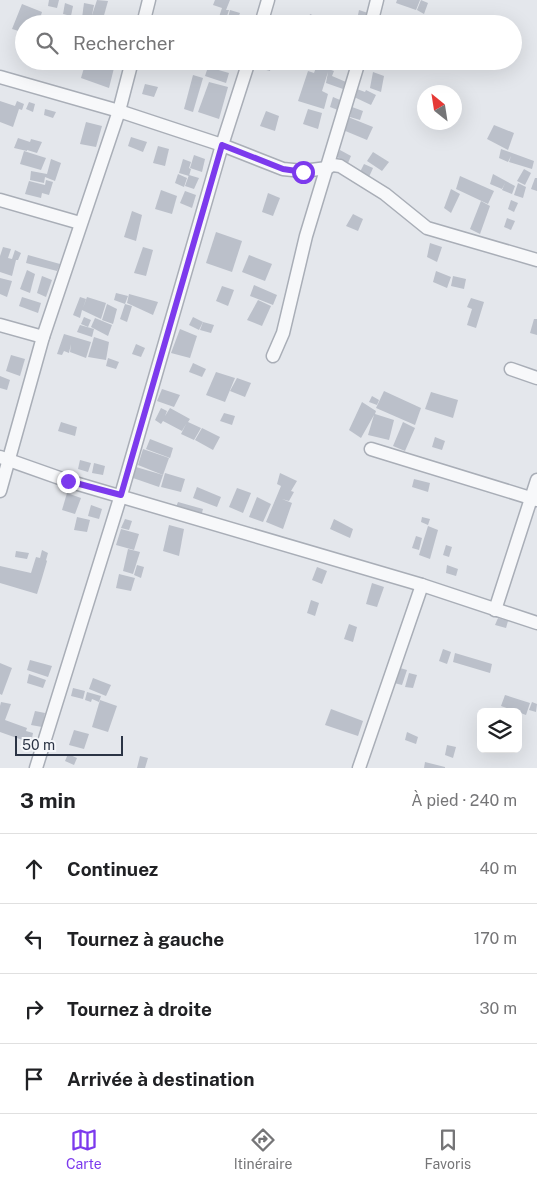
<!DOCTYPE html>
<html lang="fr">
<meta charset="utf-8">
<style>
:root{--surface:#fff;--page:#f2f2f2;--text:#202124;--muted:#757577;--line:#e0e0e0;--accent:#7c3aed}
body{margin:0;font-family:"Public Sans",sans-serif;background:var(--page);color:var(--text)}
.controls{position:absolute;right:15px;bottom:15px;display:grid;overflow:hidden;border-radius:8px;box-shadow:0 5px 20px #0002}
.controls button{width:45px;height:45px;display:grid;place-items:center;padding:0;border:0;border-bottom:1px solid var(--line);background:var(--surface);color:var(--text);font:25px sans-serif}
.compass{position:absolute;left:417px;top:85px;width:45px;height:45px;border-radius:50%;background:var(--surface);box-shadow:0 5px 20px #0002;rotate:330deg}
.scale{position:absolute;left:15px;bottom:12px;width:108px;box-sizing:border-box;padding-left:5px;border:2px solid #2b3445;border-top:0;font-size:14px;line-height:18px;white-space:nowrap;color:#2b3445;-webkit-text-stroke:4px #f4f6f9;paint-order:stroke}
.stop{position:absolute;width:15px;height:15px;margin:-11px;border:4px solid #7c3aed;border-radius:50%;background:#fff}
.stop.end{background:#7c3aed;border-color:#fff;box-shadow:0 1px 5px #0008}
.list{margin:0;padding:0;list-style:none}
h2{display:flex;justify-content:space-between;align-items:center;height:65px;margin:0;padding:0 20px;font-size:21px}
h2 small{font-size:16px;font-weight:400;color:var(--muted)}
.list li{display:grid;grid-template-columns:32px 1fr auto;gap:15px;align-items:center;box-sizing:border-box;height:70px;padding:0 20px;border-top:1px solid var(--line)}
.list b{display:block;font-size:19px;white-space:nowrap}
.list em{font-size:16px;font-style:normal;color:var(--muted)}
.icon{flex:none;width:28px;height:28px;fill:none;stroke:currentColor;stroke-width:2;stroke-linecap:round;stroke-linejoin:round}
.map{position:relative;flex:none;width:537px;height:768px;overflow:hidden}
.search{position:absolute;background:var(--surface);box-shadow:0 5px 20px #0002;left:15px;right:15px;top:15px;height:55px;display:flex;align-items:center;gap:12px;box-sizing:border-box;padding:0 18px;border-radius:28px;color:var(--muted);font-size:19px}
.sheet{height:345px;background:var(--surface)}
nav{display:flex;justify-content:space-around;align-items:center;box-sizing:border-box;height:70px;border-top:1px solid var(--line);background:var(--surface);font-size:14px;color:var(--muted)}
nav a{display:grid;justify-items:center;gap:2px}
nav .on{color:var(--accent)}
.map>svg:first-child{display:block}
</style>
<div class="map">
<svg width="537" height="768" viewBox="0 0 537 768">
<rect width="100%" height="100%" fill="#e4e7ec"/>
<g fill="#bbc0ca">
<polygon points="49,0 59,0 57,8 48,6"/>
<polygon points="97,0 108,1 103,19 92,15"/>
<polygon points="215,0 230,0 226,10 229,10 226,19 219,17 222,8 213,5"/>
<polygon points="397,0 420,0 416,10 396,3"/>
<polygon points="421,0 428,3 424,14 417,10"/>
<polygon points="65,3 73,6 71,16 63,14"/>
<polygon points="84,3 94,5 91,20 82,18"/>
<polygon points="22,4 42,12 39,22 35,21 33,23 26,20 22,32 12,29"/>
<polygon points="230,10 240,13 236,23 227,21"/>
<polygon points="359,10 371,14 369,18 358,15"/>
<polygon points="310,14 322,19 321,24 307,24"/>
<polygon points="56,17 66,21 65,24 54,24"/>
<polygon points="105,17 125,23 125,24 103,24"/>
<polygon points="86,61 95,61 114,68 109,88 81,78"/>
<polygon points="261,61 272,61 270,71 259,68"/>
<polygon points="287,61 311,61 308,69 287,63"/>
<polygon points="317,65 334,71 332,76 346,82 343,89 326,83 328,72 322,91 328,94 324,109 298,101 308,71 314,73"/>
<polygon points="208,67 229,73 226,83 205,76"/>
<polygon points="373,72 384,76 381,92 370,88"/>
<polygon points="193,75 203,78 193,112 184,109"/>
<polygon points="209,82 228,87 219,119 198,112"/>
<polygon points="145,84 158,87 154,97 142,94"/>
<polygon points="357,89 365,92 366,90 376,95 371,105 354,97"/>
<polygon points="333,97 340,100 338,110 330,107"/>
<polygon points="0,101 15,106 17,101 24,104 22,110 19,109 13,127 0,122"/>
<polygon points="29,102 35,104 33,112 26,109"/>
<polygon points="352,107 363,111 360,120 350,117"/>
<polygon points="45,109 56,112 53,118 44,115"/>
<polygon points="308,109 322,113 318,129 303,124"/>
<polygon points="266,111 279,116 275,131 260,126"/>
<polygon points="348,117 373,127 367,140 343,130"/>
<polygon points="86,122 102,126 96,147 80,144"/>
<polygon points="494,125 514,133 508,150 487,139"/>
<polygon points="131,137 147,142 143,152 128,146"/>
<polygon points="18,138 30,142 31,139 42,142 37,153 27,150 27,151 14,148"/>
<polygon points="158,146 169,149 165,166 153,163"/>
<polygon points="501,149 534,161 532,169 509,162 511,156 508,162 499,158"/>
<polygon points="340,150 351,156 348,163 337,157"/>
<polygon points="24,151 46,158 41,170 20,164"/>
<polygon points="373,152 389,162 382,171 367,161"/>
<polygon points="194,155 205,159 202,172 190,168"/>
<polygon points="51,159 61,163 55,181 45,177 44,183 30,180 31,171 47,174"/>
<polygon points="183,159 191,162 189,168 191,169 189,176 179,173"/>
<polygon points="364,164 373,168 369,177 360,172"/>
<polygon points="524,169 531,173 525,185 517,181"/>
<polygon points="178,174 187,178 184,187 175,183"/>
<polygon points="493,174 515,186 512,194 502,190 505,183 502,189 490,184"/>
<polygon points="189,175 199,178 194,189 185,186"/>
<polygon points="460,176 494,191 488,204 456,189"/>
<polygon points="535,178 537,178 537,191 531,189"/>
<polygon points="46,180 53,182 49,195 42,193 41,198 25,194 29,181 45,185"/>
<polygon points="518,183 526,187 523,198 514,195"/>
<polygon points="451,189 460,194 451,213 444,208"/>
<polygon points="161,190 177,196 172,214 155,209"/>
<polygon points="185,191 196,195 192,208 180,203"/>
<polygon points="268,193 280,198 273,216 262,212"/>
<polygon points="511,200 518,203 514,212 508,209"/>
<polygon points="481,201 490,206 480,234 470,229"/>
<polygon points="132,211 142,215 136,241 124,237"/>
<polygon points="353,214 363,219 358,231 346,226"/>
<polygon points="507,218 515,221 511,230 504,227"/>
<polygon points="216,232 242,241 232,272 206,263"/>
<polygon points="430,243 442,247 437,262 427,257"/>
<polygon points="3,247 11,249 8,258 12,259 15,250 21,253 18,260 16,260 12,276 0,272 0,256"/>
<polygon points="143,247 153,250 146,276 134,273"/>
<polygon points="28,255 60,264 57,271 26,263"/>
<polygon points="249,255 272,264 265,281 242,272"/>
<polygon points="27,270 35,274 30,293 20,289"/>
<polygon points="436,271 451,277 447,288 433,282"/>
<polygon points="42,276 52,280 46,297 37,293"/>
<polygon points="453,276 466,279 464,289 451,286"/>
<polygon points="0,278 12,281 7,297 0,294"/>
<polygon points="254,285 277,295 273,305 250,296"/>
<polygon points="222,286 234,290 228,306 216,301"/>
<polygon points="116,293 128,296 125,304 114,300"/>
<polygon points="129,294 158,302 153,315 127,303"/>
<polygon points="22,297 41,303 38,313 19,306"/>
<polygon points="80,297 86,299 83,308 87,297 106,303 101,319 82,310 80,318 73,315"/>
<polygon points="471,298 484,302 476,328 467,325 472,309 467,307"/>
<polygon points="258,300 271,306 262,326 247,320"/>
<polygon points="107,304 117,309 113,324 102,320"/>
<polygon points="125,304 132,306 127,322 120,319"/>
<polygon points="84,317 91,320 88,327 81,324"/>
<polygon points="193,317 203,322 199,330 189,325"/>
<polygon points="95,318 112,325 108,336 91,327"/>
<polygon points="534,319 537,319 537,335 530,333"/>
<polygon points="203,322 214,325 211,333 200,330"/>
<polygon points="80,325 94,329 92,337 77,332"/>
<polygon points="180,329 197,336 190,358 171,353"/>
<polygon points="64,334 91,342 86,358 70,352 71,344 69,353 64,351 62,355 57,354"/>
<polygon points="94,337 109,342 106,360 88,357"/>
<polygon points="136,344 145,348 141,357 132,354"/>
<polygon points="11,355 25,359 20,376 6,371"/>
<polygon points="108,358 119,362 116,369 106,366"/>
<polygon points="193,363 206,369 202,377 189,372"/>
<polygon points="216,372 235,378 225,402 206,395"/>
<polygon points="0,376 10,380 7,390 0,388"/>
<polygon points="237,378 251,383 245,397 230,391"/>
<polygon points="162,389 180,395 174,407 157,401"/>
<polygon points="384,391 421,408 415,425 376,408"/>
<polygon points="431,392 458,400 453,418 425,409"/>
<polygon points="372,396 379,400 377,405 369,402"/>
<polygon points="362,402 376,411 375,414 394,420 389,440 368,435 374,415 361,438 349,430"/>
<polygon points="161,408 167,411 165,416 170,408 190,419 188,422 201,428 194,440 181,434 186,424 182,431 163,421 161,424 155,420"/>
<polygon points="224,413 235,416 232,425 220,421"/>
<polygon points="61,422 77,427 75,436 58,431"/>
<polygon points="403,422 415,428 405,451 393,446"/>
<polygon points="202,428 220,437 213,450 195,440"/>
<polygon points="435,437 445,441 442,450 432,447"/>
<polygon points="150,439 173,448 170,458 146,449"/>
<polygon points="143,449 169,458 163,475 138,465"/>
<polygon points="80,460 91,463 88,472 78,469"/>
<polygon points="94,463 105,466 103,475 92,473"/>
<polygon points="136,467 163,475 159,487 133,478"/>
<polygon points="165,473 185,479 181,492 161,487"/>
<polygon points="280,473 297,481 291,491 294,492 289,501 282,499 292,503 283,529 266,522 281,486 277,484"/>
<polygon points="414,479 430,483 428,492 412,487"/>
<polygon points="197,487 221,497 217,507 193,498"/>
<polygon points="237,488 251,493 243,513 229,507"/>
<polygon points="67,493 81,498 75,514 62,510"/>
<polygon points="257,497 271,504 263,522 249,517"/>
<polygon points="178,502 203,509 200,520 174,512"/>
<polygon points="91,505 102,509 99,519 88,516"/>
<polygon points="77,517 90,520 87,532 74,530"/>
<polygon points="422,517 430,519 428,525 421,522"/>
<polygon points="125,519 132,521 129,530 121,528"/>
<polygon points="334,519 353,529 350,538 330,529"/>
<polygon points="169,525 184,529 179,556 163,551"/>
<polygon points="428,526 438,530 430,559 419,555"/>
<polygon points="121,529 139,534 134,550 116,545"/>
<polygon points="416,536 422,538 419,550 412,548"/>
<polygon points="446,545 452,547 449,557 443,555"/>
<polygon points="128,549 140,552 133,574 123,571"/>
<polygon points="42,550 48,553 46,560 47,561 42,578 35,576 42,578 37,594 0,583 0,566 31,573 36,557 40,558"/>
<polygon points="16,551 29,553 27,559 15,557"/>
<polygon points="137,565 144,567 141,578 134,575"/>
<polygon points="447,565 458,569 456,576 446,573"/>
<polygon points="317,567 327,571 322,584 312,580"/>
<polygon points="119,574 135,578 131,591 116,588"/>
<polygon points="372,583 384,587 377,607 366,604"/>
<polygon points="311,600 319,603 315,616 307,613"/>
<polygon points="498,618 508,621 506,628 495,625"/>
<polygon points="349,624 357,627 353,642 344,639"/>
<polygon points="443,649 451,652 447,664 439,661"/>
<polygon points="455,653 492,664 490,673 453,662"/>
<polygon points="30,660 52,666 48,677 27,670"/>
<polygon points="0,663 12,668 2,695 0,694"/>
<polygon points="400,668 407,670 402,685 394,683"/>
<polygon points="409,673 417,675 413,688 405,687"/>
<polygon points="29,674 46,680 43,688 27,683"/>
<polygon points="93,678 111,685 106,696 89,689"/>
<polygon points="73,688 85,691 83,699 71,696"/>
<polygon points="87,692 101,696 99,702 92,699 91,702 85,700"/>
<polygon points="505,695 530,703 526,715 501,706"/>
<polygon points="100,700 117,706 108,732 92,727"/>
<polygon points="1,702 11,704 5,720 27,728 26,731 33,733 31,743 0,732 0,706"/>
<polygon points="532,702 537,704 536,712 529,710"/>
<polygon points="331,709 363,721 358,736 325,725"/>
<polygon points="35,711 45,713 42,727 31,725"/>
<polygon points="74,730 89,734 84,749 69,745"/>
<polygon points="407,732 418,737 416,744 405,740"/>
<polygon points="447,745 456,747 453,758 445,755"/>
<polygon points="68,754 77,758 74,765 65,761"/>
<polygon points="140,756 148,758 145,768 137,768"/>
<polygon points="425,762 445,767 445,768 424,768"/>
</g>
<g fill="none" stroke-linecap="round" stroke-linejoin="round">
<g stroke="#a9aeb7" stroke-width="15">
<g id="minor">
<polyline points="143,24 149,0"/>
<polyline points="261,24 268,0"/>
<polyline points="371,24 377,0"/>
<polyline points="0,77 119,111 222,145 283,169 303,171 327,168 333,165 340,166 385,194 427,228 537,260"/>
<polyline points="0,200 80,223"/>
<polyline points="0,325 43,337"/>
<polyline points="273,356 283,333 306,236 359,61"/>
<polyline points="511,369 537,378"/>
<polyline points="371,449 537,500"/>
<polyline points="0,457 68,481 422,585 537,623"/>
<polyline points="0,491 43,337 119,111 132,61"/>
<polyline points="495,610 537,480"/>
<polyline points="36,768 121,495 222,145 249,61"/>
<polyline points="359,768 422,585"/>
</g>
</g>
<use href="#minor" stroke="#f7f8fa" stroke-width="12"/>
</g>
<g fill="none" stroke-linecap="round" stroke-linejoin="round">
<polyline stroke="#7c3aed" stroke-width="6" points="68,481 121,495 222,145 283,169 303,172"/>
</g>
</svg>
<div class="controls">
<button><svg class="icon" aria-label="layers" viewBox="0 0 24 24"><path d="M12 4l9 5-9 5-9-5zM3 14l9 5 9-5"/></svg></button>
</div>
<svg class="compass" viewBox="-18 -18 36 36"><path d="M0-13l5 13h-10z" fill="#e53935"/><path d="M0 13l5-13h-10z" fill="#757577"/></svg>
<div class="scale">50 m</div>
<div class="stop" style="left:303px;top:172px"></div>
<div class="stop end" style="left:68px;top:481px"></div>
<div class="search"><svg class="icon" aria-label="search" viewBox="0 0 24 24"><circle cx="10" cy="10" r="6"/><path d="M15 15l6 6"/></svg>Rechercher</div>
</div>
<section class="sheet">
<h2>3 min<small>À pied · 240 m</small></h2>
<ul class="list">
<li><svg class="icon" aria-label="ahead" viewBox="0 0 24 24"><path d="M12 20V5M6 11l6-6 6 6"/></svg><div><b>Continuez</b></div><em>40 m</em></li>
<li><svg class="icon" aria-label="left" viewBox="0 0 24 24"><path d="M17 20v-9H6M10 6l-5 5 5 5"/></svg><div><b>Tournez à gauche</b></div><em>170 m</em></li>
<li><svg class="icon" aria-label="right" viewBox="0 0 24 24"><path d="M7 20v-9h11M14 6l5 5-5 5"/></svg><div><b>Tournez à droite</b></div><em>30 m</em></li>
<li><svg class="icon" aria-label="arrive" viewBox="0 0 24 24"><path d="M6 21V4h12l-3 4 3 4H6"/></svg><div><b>Arrivée à destination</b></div></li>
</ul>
</section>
<nav>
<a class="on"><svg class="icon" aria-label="map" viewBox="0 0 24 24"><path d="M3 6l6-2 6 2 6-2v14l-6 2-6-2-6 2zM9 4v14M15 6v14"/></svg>Carte</a>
<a><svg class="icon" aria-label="directions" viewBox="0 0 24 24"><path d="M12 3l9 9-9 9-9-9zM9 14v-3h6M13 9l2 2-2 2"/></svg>Itinéraire</a>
<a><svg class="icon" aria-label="saved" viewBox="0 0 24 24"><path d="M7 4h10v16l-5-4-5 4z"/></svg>Favoris</a>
</nav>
